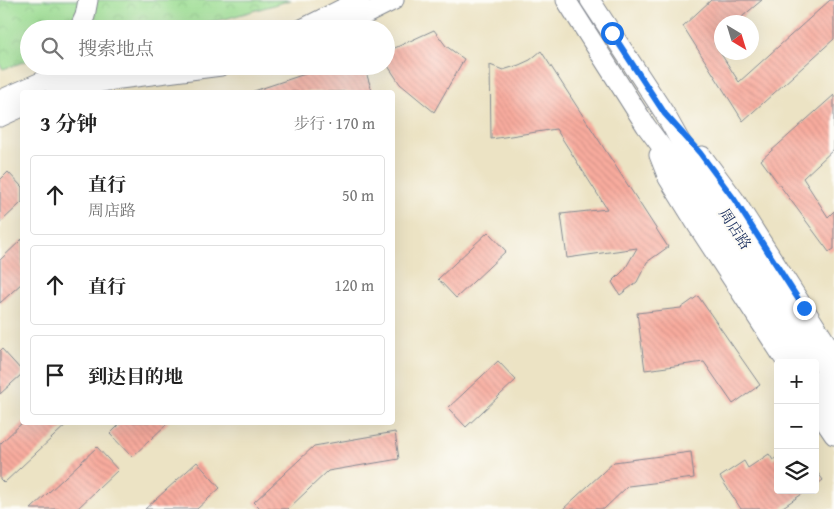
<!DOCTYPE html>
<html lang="zh">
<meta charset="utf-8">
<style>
:root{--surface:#fff;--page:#f6f6f6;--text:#222;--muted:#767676;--line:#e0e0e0}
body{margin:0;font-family:"Gentium Book Plus","Noto Serif SC",serif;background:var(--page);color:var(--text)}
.controls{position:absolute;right:15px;bottom:15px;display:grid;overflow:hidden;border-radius:5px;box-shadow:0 5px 20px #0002}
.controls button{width:45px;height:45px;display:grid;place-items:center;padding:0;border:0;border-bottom:1px solid var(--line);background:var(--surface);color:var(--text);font:25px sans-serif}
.compass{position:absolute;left:714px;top:15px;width:45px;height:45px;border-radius:50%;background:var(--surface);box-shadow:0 5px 20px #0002;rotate:142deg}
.stop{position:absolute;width:15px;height:15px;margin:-11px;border:4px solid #1a73e8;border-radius:50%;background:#fff}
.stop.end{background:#1a73e8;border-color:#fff;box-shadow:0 1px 5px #0008}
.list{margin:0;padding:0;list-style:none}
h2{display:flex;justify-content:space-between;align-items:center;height:65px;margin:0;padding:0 20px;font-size:21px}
h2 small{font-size:16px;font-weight:400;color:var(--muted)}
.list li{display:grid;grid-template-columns:32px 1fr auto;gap:15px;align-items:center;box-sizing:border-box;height:80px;margin:0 10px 10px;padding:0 10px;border:1px solid var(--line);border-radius:5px}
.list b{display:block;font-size:19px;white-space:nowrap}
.list p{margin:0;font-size:16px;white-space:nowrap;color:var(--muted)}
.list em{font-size:16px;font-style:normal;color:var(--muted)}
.icon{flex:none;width:28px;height:28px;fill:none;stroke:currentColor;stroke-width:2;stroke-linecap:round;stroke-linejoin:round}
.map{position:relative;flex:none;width:834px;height:509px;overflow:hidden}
.search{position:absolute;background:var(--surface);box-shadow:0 5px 20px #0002;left:20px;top:20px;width:375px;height:55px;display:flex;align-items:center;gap:12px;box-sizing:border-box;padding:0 18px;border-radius:28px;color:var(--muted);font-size:19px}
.panel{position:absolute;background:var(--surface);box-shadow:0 5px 20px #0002;left:20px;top:90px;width:375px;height:335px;border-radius:5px}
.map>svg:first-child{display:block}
</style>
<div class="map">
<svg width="834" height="509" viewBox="0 0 834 509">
<defs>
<pattern id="park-crowns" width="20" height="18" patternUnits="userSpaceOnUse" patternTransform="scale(1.25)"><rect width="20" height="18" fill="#9cdd93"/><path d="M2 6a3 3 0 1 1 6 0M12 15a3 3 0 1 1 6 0" fill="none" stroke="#86be81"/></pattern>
<pattern id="building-back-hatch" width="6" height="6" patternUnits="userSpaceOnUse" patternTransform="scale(1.25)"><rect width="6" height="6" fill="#f8ab9d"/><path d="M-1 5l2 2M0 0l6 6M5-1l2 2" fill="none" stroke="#d4938a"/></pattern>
</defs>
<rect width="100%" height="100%" fill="#fdfcf7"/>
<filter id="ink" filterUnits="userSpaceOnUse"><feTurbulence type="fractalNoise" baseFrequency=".02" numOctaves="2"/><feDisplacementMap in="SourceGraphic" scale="10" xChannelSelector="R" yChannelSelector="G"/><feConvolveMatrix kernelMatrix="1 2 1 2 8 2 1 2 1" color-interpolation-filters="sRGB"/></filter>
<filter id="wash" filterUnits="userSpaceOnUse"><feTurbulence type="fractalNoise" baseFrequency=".0096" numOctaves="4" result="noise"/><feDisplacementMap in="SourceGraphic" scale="20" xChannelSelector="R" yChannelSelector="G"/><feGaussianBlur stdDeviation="1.12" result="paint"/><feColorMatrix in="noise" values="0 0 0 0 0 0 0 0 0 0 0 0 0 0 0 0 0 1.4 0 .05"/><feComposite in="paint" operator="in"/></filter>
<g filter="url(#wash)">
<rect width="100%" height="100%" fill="#ece3c4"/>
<polygon fill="url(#park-crowns)" stroke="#5c8678" points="0,0 291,0 225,19 170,29 29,29 29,60 3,69 0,65"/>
<g id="blocks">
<g fill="url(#building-back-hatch)">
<polygon points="711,0 762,0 736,22 722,22 722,36 714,43 739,82 830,0 834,0 834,39 743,121 683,26"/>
<polygon points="434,30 446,46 464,59 434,112 400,84 386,63 386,52"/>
<polygon points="541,51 668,247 647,262 637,282 620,295 612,282 625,269 637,248 567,258 561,214 607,209 556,129 491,139 490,65 503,70 519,65 530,60"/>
<polygon points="329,66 364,66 372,91 366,92 251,92"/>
<polygon points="834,95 834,149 803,178 828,217 834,211 834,249 829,252 761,160"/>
<polygon points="8,172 22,187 22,202 0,223 0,180"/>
<polygon points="488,232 506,251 456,298 438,279"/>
<polygon points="22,239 22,283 0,303 0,260"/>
<polygon points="698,296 760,385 733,404 704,362 645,370 637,313 681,308"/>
<polygon points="2,349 22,371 22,374 0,394 0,351"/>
<polygon points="498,361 516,380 466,427 448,408"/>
<polygon points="23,422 69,422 4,483 0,479 0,444"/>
<polygon points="122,422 169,422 132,457 110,434"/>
<polygon points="395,432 399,459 328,471 288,509 261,509 254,502 314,446"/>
<polygon points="97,447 118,470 77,509 31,509"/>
<polygon points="691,452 694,478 628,486 604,509 563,509 614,462"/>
<polygon points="769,454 773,460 778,456 778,490 808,490 780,509 741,509 720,477 744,461 748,468"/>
<polygon points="197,462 220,488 197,509 145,509"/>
<polygon points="815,469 823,480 815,486"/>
</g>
</g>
</g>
<g filter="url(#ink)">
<use href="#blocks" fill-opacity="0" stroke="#848991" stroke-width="1"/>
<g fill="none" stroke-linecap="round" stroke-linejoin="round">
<g stroke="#848991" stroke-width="21">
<g id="minor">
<polyline points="566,0 646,126 679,170 804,363"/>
<polyline points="590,0 665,114 689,157 721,207 834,381"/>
<polyline points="79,29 85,16 88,0"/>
<polyline points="302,29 360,0"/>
<polyline points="336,29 394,0"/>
<polyline points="55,92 63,89 120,79 221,66"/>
<polyline points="0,100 59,74 105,66"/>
<polyline points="0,117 22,107"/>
<polyline points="659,155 668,178 697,225 787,363"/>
<polyline points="702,156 734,199 834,355"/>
<polyline points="815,380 834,409"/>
<polyline points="815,407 834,435"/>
</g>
</g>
<use href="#minor" stroke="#fff" stroke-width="19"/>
</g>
</g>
<g fill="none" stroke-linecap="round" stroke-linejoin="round" filter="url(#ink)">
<polyline stroke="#1a73e8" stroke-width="6" points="612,33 665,114 700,153 734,199 804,308"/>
</g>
<g text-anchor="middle" stroke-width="4.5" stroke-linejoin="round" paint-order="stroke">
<g font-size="15" fill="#1b2f5e" stroke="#fdfcf7">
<text transform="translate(735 229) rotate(57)" y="5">周店路</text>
</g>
</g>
</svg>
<div class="controls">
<button>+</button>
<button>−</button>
<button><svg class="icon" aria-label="layers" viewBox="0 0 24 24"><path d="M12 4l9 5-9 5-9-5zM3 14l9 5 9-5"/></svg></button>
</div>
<svg class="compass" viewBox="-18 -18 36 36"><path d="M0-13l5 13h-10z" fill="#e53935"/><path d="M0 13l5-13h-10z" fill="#767676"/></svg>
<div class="stop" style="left:612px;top:33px"></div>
<div class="stop end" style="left:804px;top:308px"></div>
<div class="search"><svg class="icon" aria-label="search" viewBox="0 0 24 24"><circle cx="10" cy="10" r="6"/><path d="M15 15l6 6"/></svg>搜索地点</div>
<section class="panel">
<h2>3 分钟<small>步行 · 170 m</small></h2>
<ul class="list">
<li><svg class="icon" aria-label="ahead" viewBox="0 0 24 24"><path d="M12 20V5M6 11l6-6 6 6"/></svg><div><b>直行</b><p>周店路</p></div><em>50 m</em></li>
<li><svg class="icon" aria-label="ahead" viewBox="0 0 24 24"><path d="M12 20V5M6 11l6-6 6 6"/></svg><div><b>直行</b></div><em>120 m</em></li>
<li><svg class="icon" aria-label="arrive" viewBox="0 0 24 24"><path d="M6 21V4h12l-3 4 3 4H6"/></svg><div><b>到达目的地</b></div></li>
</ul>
</section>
</div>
